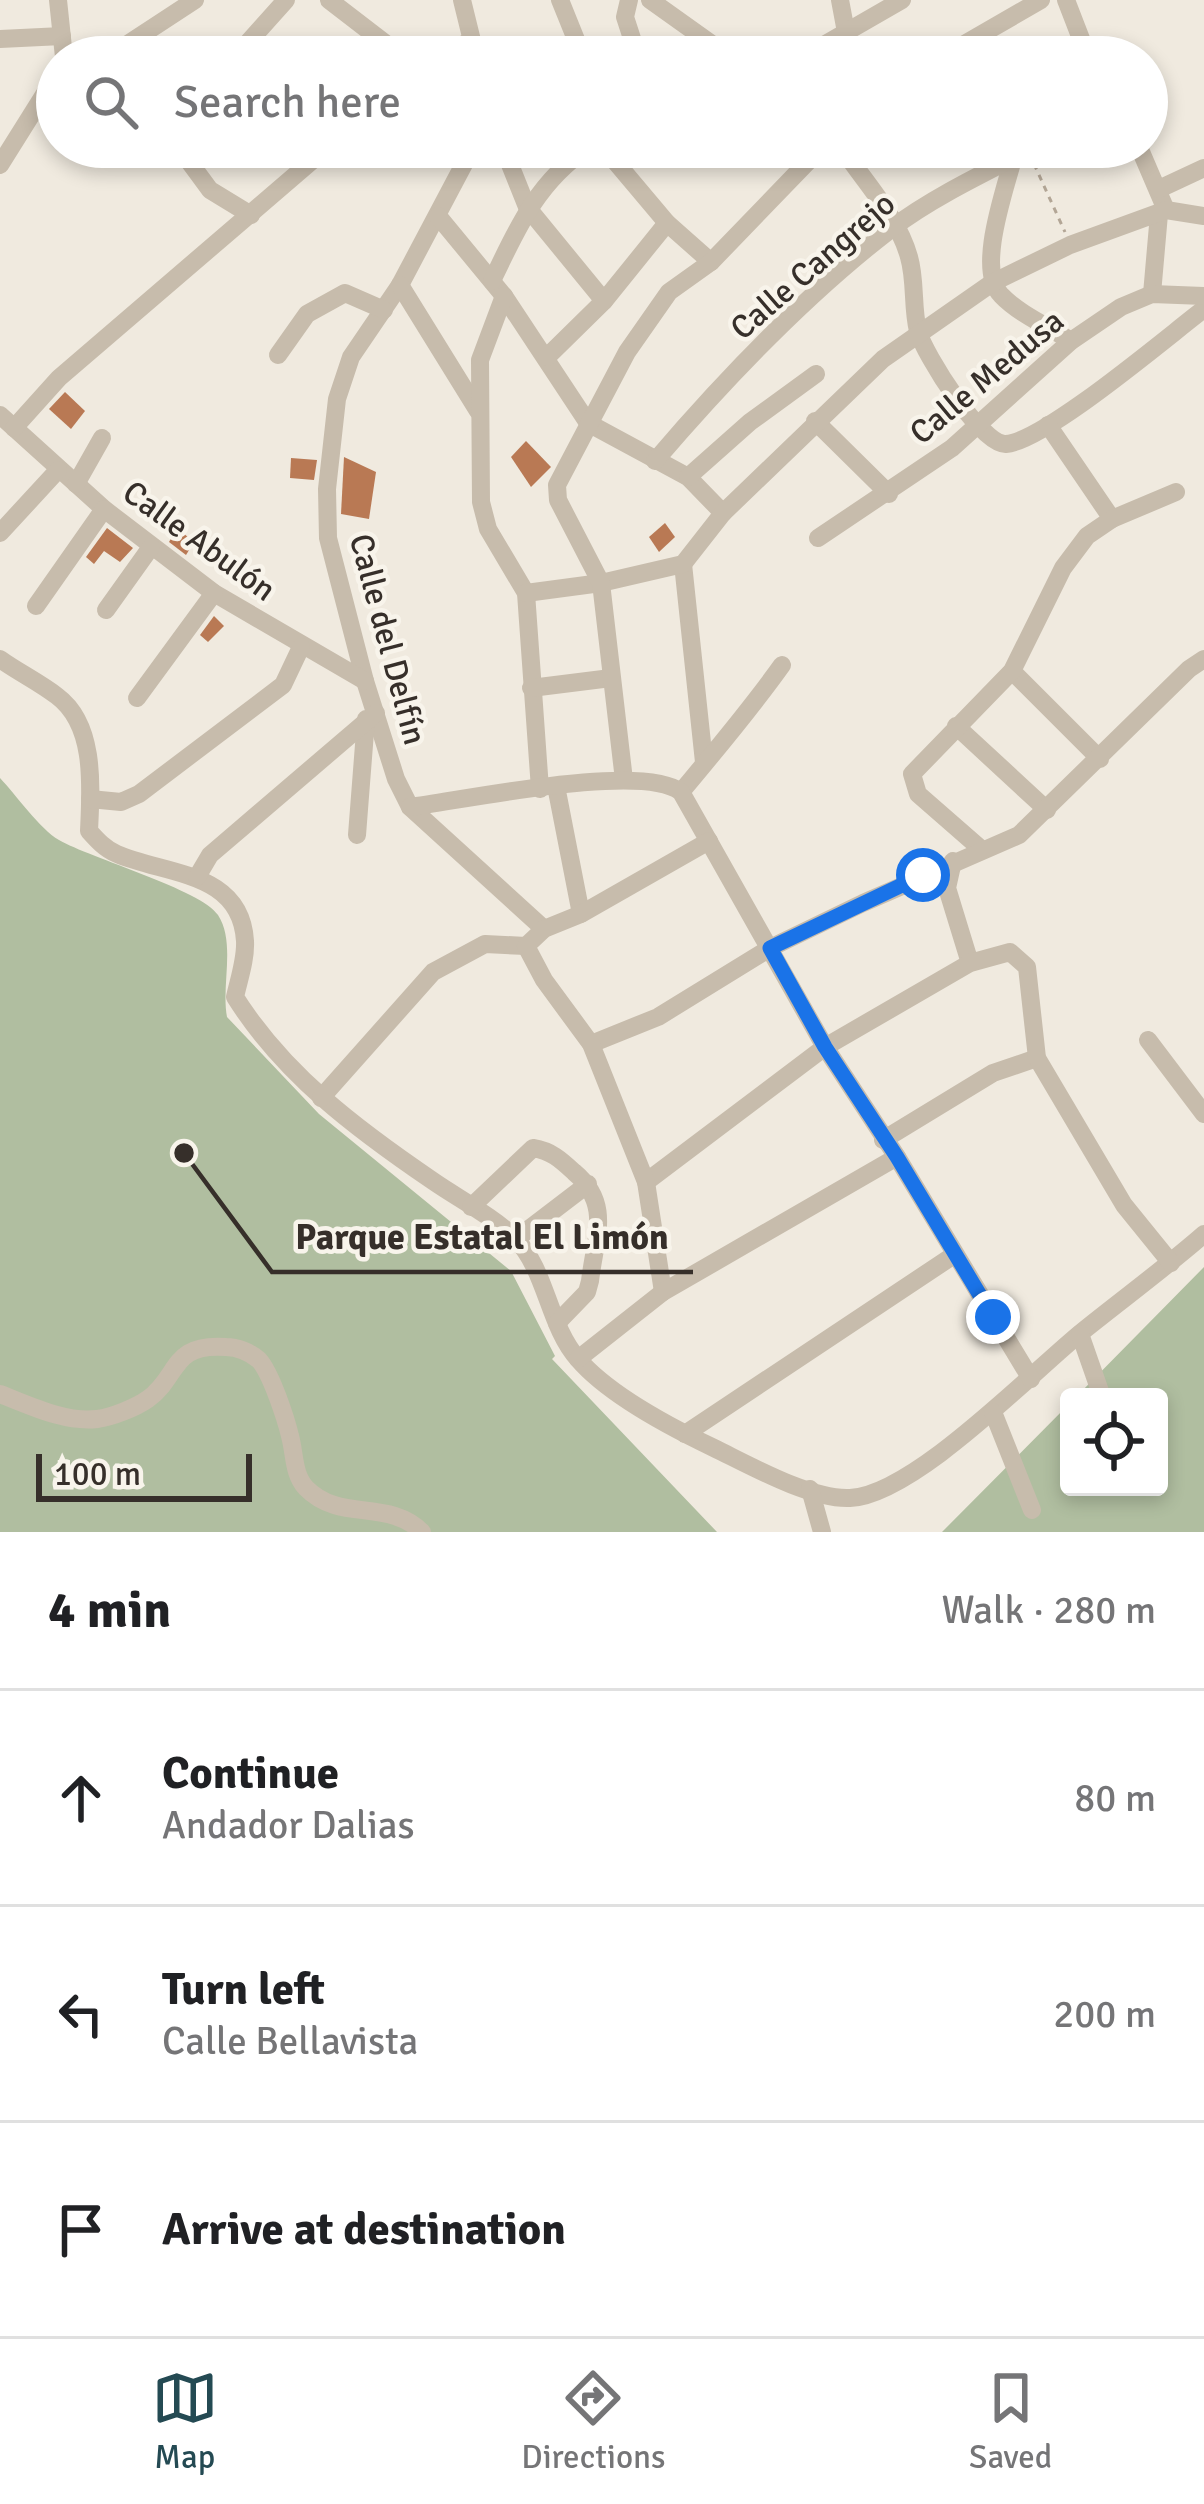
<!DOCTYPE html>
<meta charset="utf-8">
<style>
:root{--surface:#fff;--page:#f2f2f2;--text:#202124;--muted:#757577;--line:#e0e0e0;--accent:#244a53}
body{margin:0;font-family:Signika,sans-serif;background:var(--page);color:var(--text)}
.controls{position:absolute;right:36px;bottom:36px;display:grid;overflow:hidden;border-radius:12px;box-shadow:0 6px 18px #0003}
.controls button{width:108px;height:108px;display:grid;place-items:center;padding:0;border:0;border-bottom:3px solid var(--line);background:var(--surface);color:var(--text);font:60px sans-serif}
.scale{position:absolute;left:36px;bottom:30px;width:216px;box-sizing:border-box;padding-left:12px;border:6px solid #362f2a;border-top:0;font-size:33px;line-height:42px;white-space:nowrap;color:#362f2a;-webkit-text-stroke:9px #f8f4eb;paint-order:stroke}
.stop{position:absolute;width:36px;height:36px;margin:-27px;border:9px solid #1a73e8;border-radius:50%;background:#fff}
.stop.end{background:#1a73e8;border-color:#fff;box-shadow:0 3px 12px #0008}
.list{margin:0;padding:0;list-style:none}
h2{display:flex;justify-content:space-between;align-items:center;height:156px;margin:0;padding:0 48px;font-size:51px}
h2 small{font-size:39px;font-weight:400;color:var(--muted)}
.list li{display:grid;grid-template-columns:78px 1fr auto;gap:36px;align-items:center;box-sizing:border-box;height:216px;padding:0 48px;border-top:3px solid var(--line)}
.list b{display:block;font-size:45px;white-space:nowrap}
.list p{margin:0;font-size:39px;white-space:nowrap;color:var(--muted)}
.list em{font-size:39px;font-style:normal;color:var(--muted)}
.icon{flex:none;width:66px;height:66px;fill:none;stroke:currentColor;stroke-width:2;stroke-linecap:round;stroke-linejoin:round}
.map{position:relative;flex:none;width:1204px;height:1532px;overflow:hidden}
.search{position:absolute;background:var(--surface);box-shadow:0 6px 18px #0003;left:36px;right:36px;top:36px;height:132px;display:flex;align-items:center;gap:30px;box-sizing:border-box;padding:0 42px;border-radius:66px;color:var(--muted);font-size:45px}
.sheet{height:804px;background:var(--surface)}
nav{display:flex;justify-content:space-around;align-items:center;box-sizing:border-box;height:168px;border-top:3px solid var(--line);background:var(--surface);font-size:33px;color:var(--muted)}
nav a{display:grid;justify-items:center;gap:6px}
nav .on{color:var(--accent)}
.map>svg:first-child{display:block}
</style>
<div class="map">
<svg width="1204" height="1532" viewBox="0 0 1204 1532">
<rect width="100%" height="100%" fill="#f0eadf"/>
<g fill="#b0bea0">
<path d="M0,778C16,795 40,829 59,840C90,858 202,890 218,915C236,943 221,985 227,1017L319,1114L511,1271L555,1356L552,1359L717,1532H0Z"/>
<polygon points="1204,1267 1204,1532 942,1532 1069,1404 1069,1487 1159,1487 1159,1397 1076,1397"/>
</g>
<g fill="#b97954">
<polygon points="65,392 85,411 71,429 49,409"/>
<polygon points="526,441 551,467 531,487 511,457"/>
<polygon points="344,457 376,472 369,519 341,514"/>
<polygon points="291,458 317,460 314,480 290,478"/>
<polygon points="665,523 675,537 659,552 649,537"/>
<polygon points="107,528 133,548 120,562 104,551 94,564 86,557"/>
<polygon points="177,528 194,542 186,555 169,542"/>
<polygon points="214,616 224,626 208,642 200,635"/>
</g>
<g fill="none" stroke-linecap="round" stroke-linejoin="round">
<polyline stroke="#b3a696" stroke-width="3" stroke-dasharray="6 6" stroke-linecap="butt" points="1034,164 1065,232"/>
<g stroke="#c7bcac" stroke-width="18">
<polyline points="58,0 64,57"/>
<polyline points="329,0 403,57"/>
<polyline points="462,0 476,57"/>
<polyline points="560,0 583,57"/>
<polyline points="629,0 625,17 638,57"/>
<polyline points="650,0 730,57"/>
<polyline points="840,0 846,32"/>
<polyline points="1066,0 1088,57"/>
<polyline points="0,39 62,36"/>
<polyline points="108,57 195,0"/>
<polyline points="235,57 286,0"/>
<polyline points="438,57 470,41"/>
<polyline points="803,57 902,0"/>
<polyline points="942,57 1041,0"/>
<polyline points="473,147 400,285 351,357 337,399 327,489 328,538 365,681 396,779 410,807 544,929"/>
<polyline points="503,147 527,207 604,301"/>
<polyline points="603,147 667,223 711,262"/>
<path d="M841,147C864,181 898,217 909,257C916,281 912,307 918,331C924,354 982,446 1006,444C1045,441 1167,337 1204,309"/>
<polyline points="1139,147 1166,210"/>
<polyline points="185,156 210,190 251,215"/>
<path d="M1013,159C1005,190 976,270 1001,295C1019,314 1049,327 1071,341"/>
<polyline points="0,165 57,74"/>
<polyline points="1159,189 1204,168"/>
<polyline points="438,216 504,296 588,423 688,477 723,513"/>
<path d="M492,281C517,228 538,181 589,147"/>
<polyline points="400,285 478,411"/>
<polyline points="1152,294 1159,214"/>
<polyline points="504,296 480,360 481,502 488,529 526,593 540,789"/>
<polyline points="278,355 307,314 345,293 384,310"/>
<polyline points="547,357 604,301 667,223"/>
<polyline points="0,415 104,509 214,593 365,681"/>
<polyline points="815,421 889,494"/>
<polyline points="1048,425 1112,519"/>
<polyline points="14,428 59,378 328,147"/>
<path d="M655,461C726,378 804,296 891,229C931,198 990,170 1035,147"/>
<polyline points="688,477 750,422 816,374"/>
<polyline points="76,484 102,438"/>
<polyline points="0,533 58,470"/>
<polyline points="818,538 952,448 1071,341 1121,307 1152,294 1204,296"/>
<polyline points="683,564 704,762"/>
<polyline points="526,593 601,583 683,564 723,513 883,359 992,283 1070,245 1166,210 1204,216"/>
<polyline points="36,606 104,509"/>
<polyline points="106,610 151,547"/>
<path d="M0,659C18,672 39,682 57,696C96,725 91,787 89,831C97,840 105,849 117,854C166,875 241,871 245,941C246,959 239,979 235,997C284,1075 358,1130 433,1181C459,1199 492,1216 515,1238C547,1271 548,1325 578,1359C608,1394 672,1428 714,1448C749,1465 811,1500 850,1498C914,1495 1032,1372 1083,1331C1124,1298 1165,1268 1204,1234"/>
<polyline points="1012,671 1100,759"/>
<polyline points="531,688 611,678"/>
<polyline points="137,698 214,593"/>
<polyline points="956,726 1047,810"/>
<polyline points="624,780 601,583 558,500 557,485 627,352 669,292 711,262 822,147"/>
<polyline points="556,786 581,914"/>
<path d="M681,792C716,750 750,710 782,665"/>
<polyline points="90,799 121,802 139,794 283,685 301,647"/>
<path d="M410,807C465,800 642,762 681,792L825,1047L897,1157L1031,1379"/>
<polyline points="357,835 366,719"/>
<polyline points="981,849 918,794 912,774 1012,671 1063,568 1087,536 1112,519 1176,492"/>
<polyline points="953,861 947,888 970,963"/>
<polyline points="197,877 210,855 376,713"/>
<polyline points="1148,1040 1204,1114"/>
<polyline points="591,1044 658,1017 770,948 863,903 1019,835 1189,669 1204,659"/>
<polyline points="321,1098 433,972 485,944 526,946"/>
<polyline points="883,1140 993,1073 1037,1058"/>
<polyline points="646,1182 825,1047 970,963 1010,952 1027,967 1037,1058 1124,1205 1171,1263"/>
<path d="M471,1207L533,1148C551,1151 560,1159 574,1172C612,1204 595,1237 590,1281L587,1292L557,1323"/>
<polyline points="516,1239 588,1184"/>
<polyline points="663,1292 646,1182 591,1044 544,980 526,946 544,929 581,914 709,841"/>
<polyline points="1080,1334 1102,1397"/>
<polyline points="578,1359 663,1292 897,1157"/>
<path d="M0,1394C29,1405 65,1423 97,1419C112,1417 135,1408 148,1399C180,1376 170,1343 226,1347C237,1347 250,1352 259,1360C271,1373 286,1419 290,1436C295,1454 293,1474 306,1488C340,1523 388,1498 422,1532"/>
<polyline points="993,1412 1032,1510"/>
<polyline points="685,1434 954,1255"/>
<polyline points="810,1489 822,1532"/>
</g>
</g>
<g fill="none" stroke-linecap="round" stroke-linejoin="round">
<polyline stroke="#1a73e8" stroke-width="15" points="923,875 770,948 825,1047 897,1157 993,1317"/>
</g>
<g text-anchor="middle" stroke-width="9" stroke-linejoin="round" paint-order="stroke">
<g font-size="33" fill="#362f2a" stroke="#f8f4eb">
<text transform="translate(812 265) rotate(-41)" y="12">Calle Cangrejo</text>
<text transform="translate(986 376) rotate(-40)" y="12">Calle Medusa</text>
<text transform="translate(200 540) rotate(36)" y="12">Calle Abulón</text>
<text transform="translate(389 639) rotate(75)" y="12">Calle del Delfín</text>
</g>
</g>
<path fill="none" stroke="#362f2a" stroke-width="4.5" d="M184 1153L272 1272H693"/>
<circle fill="#362f2a" stroke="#f8f4eb" stroke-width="4.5" cx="184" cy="1153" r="12"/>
<g font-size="36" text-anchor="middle" font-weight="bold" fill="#362f2a" stroke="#f8f4eb" stroke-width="9" stroke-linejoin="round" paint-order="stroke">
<text x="482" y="1249">Parque Estatal El Limón</text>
</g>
</svg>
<div class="controls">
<button><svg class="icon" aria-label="locate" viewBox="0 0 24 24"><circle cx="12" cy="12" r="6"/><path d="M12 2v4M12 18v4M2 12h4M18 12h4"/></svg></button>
</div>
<div class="scale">100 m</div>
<div class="stop" style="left:923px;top:875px"></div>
<div class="stop end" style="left:993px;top:1317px"></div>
<div class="search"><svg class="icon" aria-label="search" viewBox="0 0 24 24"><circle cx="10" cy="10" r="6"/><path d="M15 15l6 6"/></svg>Search here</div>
</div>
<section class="sheet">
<h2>4 min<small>Walk · 280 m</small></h2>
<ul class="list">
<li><svg class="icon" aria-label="ahead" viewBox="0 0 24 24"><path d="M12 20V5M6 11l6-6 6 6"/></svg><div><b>Continue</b><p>Andador Dalias</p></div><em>80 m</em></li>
<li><svg class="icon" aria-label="left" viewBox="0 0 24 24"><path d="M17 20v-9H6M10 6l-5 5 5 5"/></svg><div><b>Turn left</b><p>Calle Bellavista</p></div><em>200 m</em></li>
<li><svg class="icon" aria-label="arrive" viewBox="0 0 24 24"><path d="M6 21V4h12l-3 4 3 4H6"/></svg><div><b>Arrive at destination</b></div></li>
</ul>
</section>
<nav>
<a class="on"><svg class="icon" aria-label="map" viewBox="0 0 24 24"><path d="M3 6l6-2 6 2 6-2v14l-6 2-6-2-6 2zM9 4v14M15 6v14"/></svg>Map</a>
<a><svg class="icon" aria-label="directions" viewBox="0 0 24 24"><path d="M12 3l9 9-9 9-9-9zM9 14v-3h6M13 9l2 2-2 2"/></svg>Directions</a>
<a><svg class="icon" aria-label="saved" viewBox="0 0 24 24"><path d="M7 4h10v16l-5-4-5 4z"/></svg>Saved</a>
</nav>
